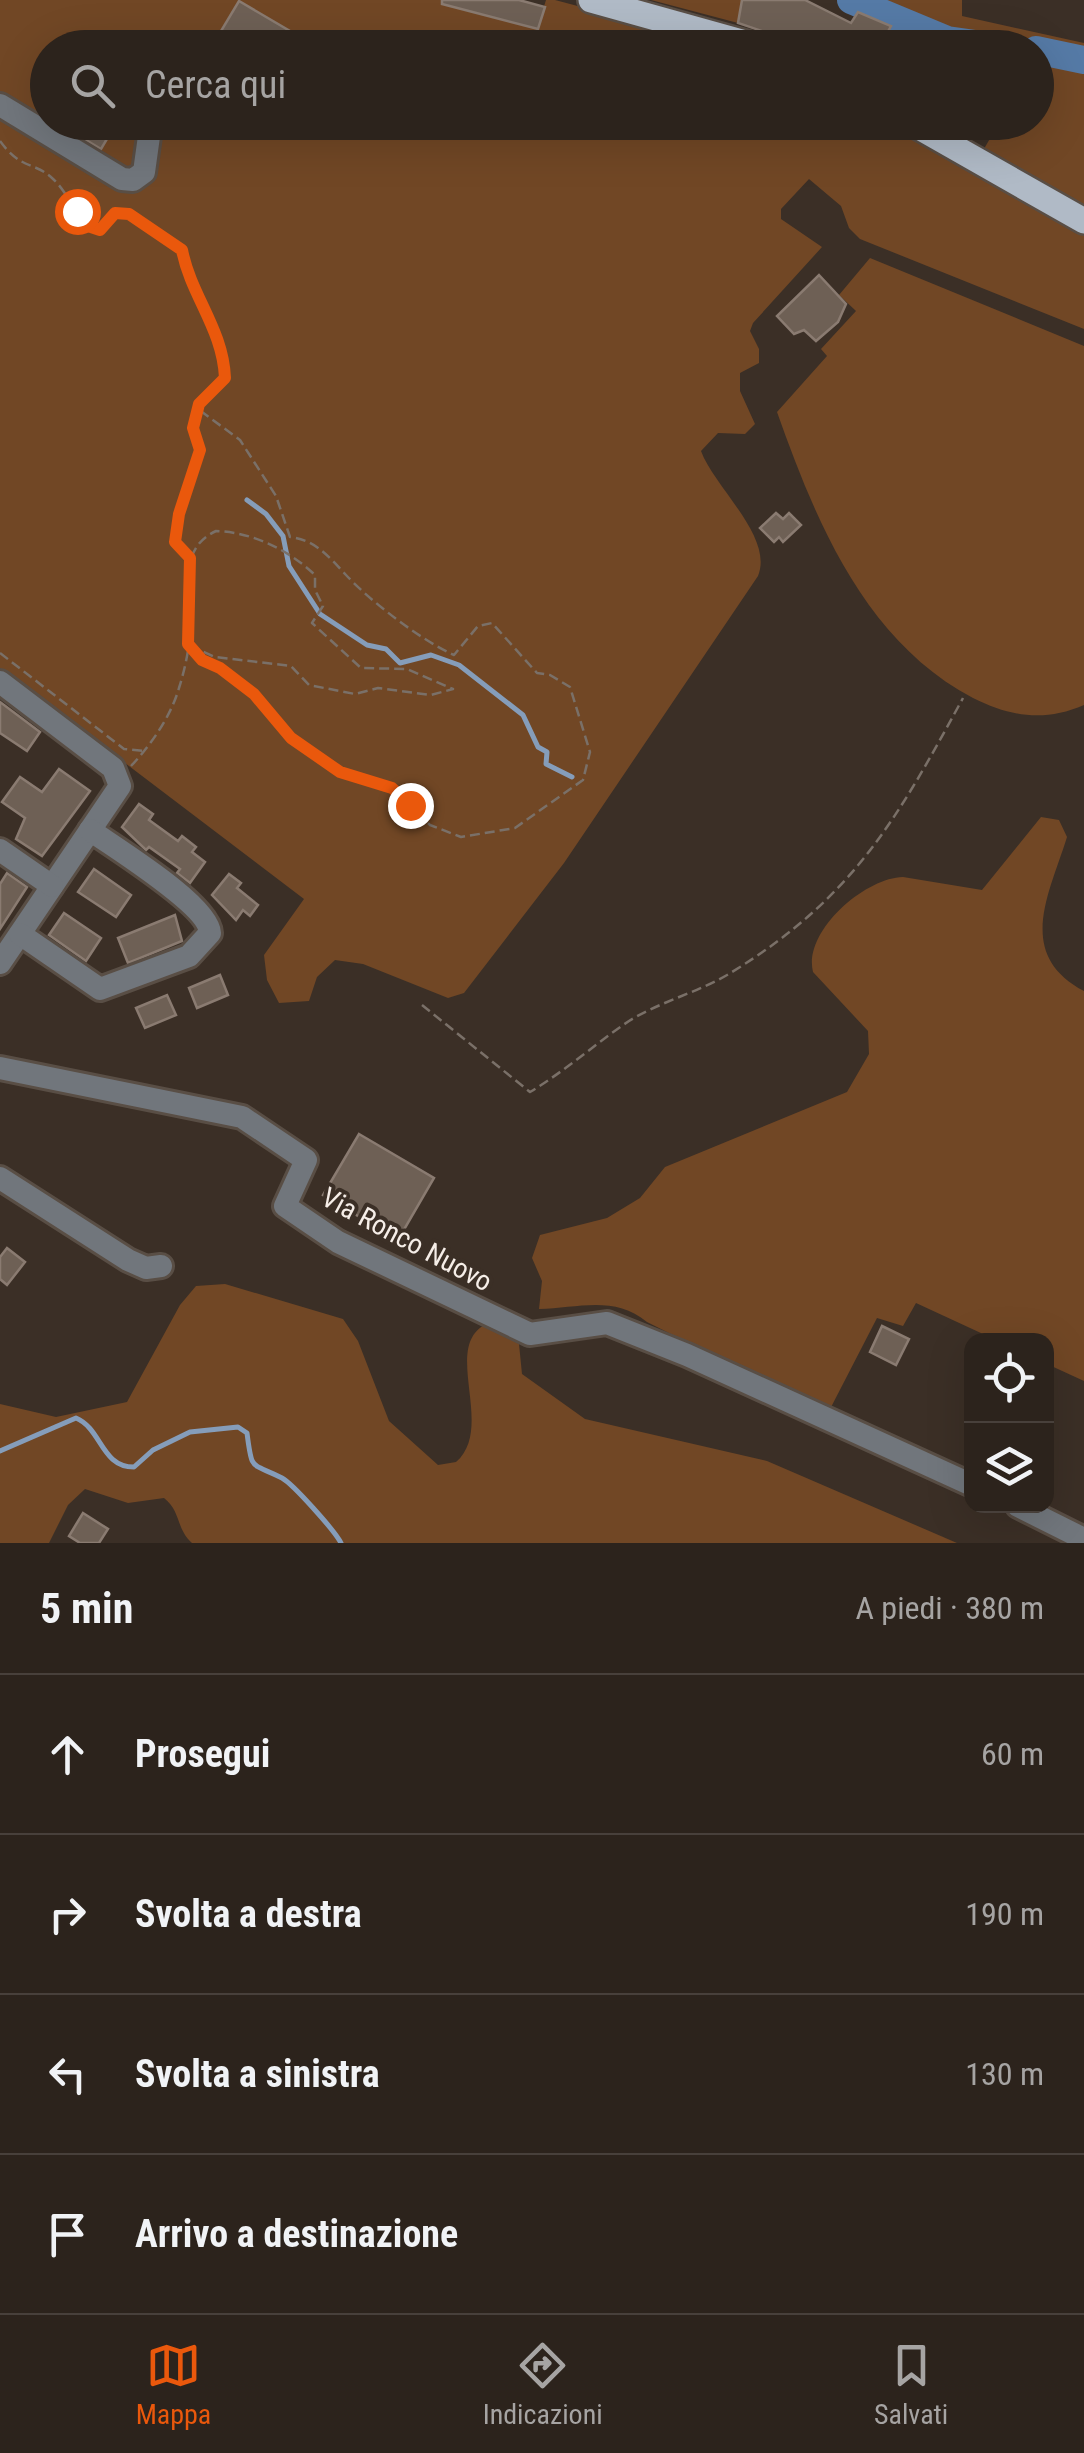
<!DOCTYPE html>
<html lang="it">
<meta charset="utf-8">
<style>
:root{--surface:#2c231c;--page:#382f29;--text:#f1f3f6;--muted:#a6a4a3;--line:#48403b;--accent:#ea580c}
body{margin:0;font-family:"Roboto Condensed",sans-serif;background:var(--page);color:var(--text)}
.controls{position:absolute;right:30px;bottom:30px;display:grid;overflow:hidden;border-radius:20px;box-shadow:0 10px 40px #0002}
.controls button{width:90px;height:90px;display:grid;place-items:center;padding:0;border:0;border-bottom:2px solid var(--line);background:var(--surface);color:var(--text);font:50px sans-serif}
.stop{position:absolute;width:30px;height:30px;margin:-22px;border:8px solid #ea580c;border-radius:50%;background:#fff}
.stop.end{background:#ea580c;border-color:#fff;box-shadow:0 2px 10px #0008}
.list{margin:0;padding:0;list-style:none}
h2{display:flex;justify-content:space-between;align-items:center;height:130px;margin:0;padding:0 40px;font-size:42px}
h2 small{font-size:32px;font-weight:400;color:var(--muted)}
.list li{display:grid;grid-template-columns:65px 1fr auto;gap:30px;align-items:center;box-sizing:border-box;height:160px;padding:0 40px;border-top:2px solid var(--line)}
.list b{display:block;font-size:38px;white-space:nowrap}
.list em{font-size:32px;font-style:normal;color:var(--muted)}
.icon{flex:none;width:55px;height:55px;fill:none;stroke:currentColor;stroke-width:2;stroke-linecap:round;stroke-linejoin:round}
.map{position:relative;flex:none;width:1084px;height:1543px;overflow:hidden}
.search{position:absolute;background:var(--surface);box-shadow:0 10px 40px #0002;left:30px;right:30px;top:30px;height:110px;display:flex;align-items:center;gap:25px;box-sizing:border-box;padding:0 35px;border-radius:55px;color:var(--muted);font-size:38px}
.sheet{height:770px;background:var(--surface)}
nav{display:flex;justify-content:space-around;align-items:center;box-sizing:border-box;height:140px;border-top:2px solid var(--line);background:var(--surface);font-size:28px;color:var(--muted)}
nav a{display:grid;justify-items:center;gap:5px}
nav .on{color:var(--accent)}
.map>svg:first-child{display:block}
</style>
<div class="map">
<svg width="1084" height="1543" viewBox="0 0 1084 1543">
<rect width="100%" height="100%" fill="#3b2f26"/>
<g fill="#714725">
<path d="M0,0H454L463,10L537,29L546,0H555L725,45L733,47L48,48V122L887,123L1084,233V329L860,239L849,228L841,206L809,179L781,209V219L822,247L753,323L750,331L759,349V363L740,373V391L755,424L745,434L718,433L701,451C714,487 774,537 758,576L564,863L464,993L448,998L363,964L335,960L317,977L309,1001L279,1003L267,980L264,955L304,899L0,668Z"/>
<polygon points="651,0 742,0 738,23"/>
<polygon points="871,0 962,0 962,16 1084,43 1084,49 943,28"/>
<polygon points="1037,58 1084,69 1084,212 981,154 999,123 1036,122"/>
<path d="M870,258L1084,346V705C1045,722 1011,717 973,698C865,641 816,522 777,412L827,356L821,349L856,311L839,295Z"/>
<path d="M1041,817L1059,820L1067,837C1049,895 1015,954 1084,991V1381L1047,1364L1046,1340H996L916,1303L903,1326L877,1318L828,1413L647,1322C615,1295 578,1308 539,1309L542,1281L532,1258L540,1235L607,1218L640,1198L665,1167L847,1092L869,1054L868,1031L813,972C803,932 864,878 903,877L982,890Z"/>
<path d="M225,1284L343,1319L358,1341L389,1421L438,1465L456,1462C496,1427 441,1347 486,1324L519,1344L522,1374L585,1419L767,1461L957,1543H192C176,1529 181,1511 164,1498L128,1503L85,1489L68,1505L49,1543H0V1404L56,1417L127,1402L180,1305L196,1286Z"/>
</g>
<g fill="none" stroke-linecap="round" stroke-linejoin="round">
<g stroke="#859dba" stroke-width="5">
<polyline points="247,500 266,514 283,536 289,566 320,614 367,645 386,649 400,663 431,655 459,665 523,715 538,747 547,752 546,764 572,777"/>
<path d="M0,1451L76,1418C102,1429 101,1467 134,1467L153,1450L190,1432L238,1427L247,1433C252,1473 251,1462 282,1478C293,1484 335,1531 341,1543"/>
</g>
<g stroke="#557aa6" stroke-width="28">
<polyline points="851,0 947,40 1004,48"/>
<polyline points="1036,50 1084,60"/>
</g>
</g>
<g fill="#6e6055" stroke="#8a7b71" stroke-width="2.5">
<polygon points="442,0 519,0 545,7 538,29 442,4"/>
<polygon points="742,0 805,0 851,23 858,12 891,26 879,48 812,48 738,23"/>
<polygon points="239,1 295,34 287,48 237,48 218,36"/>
<polygon points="65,122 117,122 101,149 63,126"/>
<polygon points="819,275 846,304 838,322 816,341 804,330 794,334 777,316"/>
<polygon points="776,513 783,519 789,513 801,525 783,542 779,537 774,542 760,528"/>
<polygon points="0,702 40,732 27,751 0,733"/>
<polygon points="59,769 90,791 42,856 16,839 25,818 2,802 20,777 42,792"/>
<polygon points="139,804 153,814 149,820 178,841 182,836 196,847 192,852 205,862 190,883 177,873 180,869 149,847 146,850 122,827"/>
<polygon points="94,869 131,895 116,917 78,892"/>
<polygon points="7,873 27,887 0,929 0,884"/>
<polygon points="229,874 241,883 237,888 258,905 250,916 243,910 236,920 212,895"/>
<polygon points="64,913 101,938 86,961 49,935"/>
<polygon points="175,915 182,941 128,963 118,938"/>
<polygon points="220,975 228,995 197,1008 189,988"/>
<polygon points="167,995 176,1015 145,1028 136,1008"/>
<polygon points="359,1134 434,1178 398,1240 323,1195"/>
<polygon points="7,1248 25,1262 7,1285 0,1279 0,1257"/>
<polygon points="882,1326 909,1339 896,1365 870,1352"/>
<polygon points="83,1513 108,1529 99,1543 80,1543 69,1536"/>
</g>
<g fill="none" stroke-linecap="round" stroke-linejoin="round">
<g stroke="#594e45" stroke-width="28">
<g id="minor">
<polyline points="0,105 122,179 133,180 144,172 151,122"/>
<polyline points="0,682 113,768 120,786 0,963"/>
<polyline points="0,850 52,886"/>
<path d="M20,934L100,989L189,956L210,933C209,905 115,848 90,830"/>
<polyline points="0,1068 242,1117 306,1160 285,1206 338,1242 530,1334 607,1323 687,1355 972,1485"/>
<polyline points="0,1178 128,1260 146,1268 161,1266"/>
<polyline points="1018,1506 1084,1539"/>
</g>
</g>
<g stroke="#594e45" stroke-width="30">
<g id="major">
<polyline points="591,0 763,48"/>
<polyline points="910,122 1084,221"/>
</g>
</g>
<g stroke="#7a7068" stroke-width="2.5" stroke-dasharray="10 5" stroke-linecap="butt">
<path d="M0,141C21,170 33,161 52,178C71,195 76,222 100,231L115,213L129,214L182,250L188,282L218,333L225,377L198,409L240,440L276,496L290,537C316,540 329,557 346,575C370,601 422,641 454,655L478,626L492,623L537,673L550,675L570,687L590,752L583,780L515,828L461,837L430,825L392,789L340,772L291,737L254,694L202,660L199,652"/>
<polyline points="189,557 175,541 179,514 200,450 193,428 198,410"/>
<polyline points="0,653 124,749 144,751"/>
<path d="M131,766C151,745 171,716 179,688C185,669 190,646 190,627C191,591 177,549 216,531C252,532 289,550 315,575V590L323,606L312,623L361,668L407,669L453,689L431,695L378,688L355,694L309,685L291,666L215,657L188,645"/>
<path d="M422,1005L530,1092C565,1071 595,1044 629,1021C661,1001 700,992 732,972C854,897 897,819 963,698"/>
</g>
<use href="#minor" stroke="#71767c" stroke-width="22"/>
<use href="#major" stroke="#b0bac6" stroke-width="25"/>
</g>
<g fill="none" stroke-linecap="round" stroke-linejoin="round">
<path stroke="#ea580c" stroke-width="12" d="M77,211L85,225L100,230L115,213L129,214L182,250C191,296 223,329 225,378L199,404L193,428L200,450L179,514L175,542L190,558L188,644L202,660L220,668L254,694L291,738L340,772L392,788L410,805"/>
</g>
<g text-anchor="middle" stroke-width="8" stroke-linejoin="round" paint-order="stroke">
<g font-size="28" fill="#f6eee8" stroke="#3b2f26">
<text transform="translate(407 1239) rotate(28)" y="10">Via Ronco Nuovo</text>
</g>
</g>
</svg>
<div class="controls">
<button><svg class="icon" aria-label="locate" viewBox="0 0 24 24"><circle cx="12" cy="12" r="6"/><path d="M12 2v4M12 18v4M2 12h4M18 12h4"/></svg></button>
<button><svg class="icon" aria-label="layers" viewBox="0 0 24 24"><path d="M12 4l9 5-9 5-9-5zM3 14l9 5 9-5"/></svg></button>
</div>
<div class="stop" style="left:77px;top:211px"></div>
<div class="stop end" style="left:410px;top:805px"></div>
<div class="search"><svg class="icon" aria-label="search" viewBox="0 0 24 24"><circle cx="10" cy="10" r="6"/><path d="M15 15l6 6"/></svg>Cerca qui</div>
</div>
<section class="sheet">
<h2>5 min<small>A piedi · 380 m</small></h2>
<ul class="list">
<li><svg class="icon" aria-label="ahead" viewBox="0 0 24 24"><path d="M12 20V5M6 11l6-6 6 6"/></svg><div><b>Prosegui</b></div><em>60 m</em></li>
<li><svg class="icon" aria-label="right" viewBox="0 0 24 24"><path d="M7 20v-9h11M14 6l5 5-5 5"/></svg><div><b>Svolta a destra</b></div><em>190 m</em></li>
<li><svg class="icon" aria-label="left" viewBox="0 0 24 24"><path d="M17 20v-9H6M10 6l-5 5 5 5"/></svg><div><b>Svolta a sinistra</b></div><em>130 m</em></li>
<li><svg class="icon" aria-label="arrive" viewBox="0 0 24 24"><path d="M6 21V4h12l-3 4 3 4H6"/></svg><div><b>Arrivo a destinazione</b></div></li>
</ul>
</section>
<nav>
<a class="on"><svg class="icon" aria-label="map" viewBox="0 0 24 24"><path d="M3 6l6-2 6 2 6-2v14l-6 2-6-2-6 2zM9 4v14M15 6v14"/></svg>Mappa</a>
<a><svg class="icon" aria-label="directions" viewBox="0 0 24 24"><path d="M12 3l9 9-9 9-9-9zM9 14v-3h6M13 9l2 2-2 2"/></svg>Indicazioni</a>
<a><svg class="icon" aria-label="saved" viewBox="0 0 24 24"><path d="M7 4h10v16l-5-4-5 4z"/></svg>Salvati</a>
</nav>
